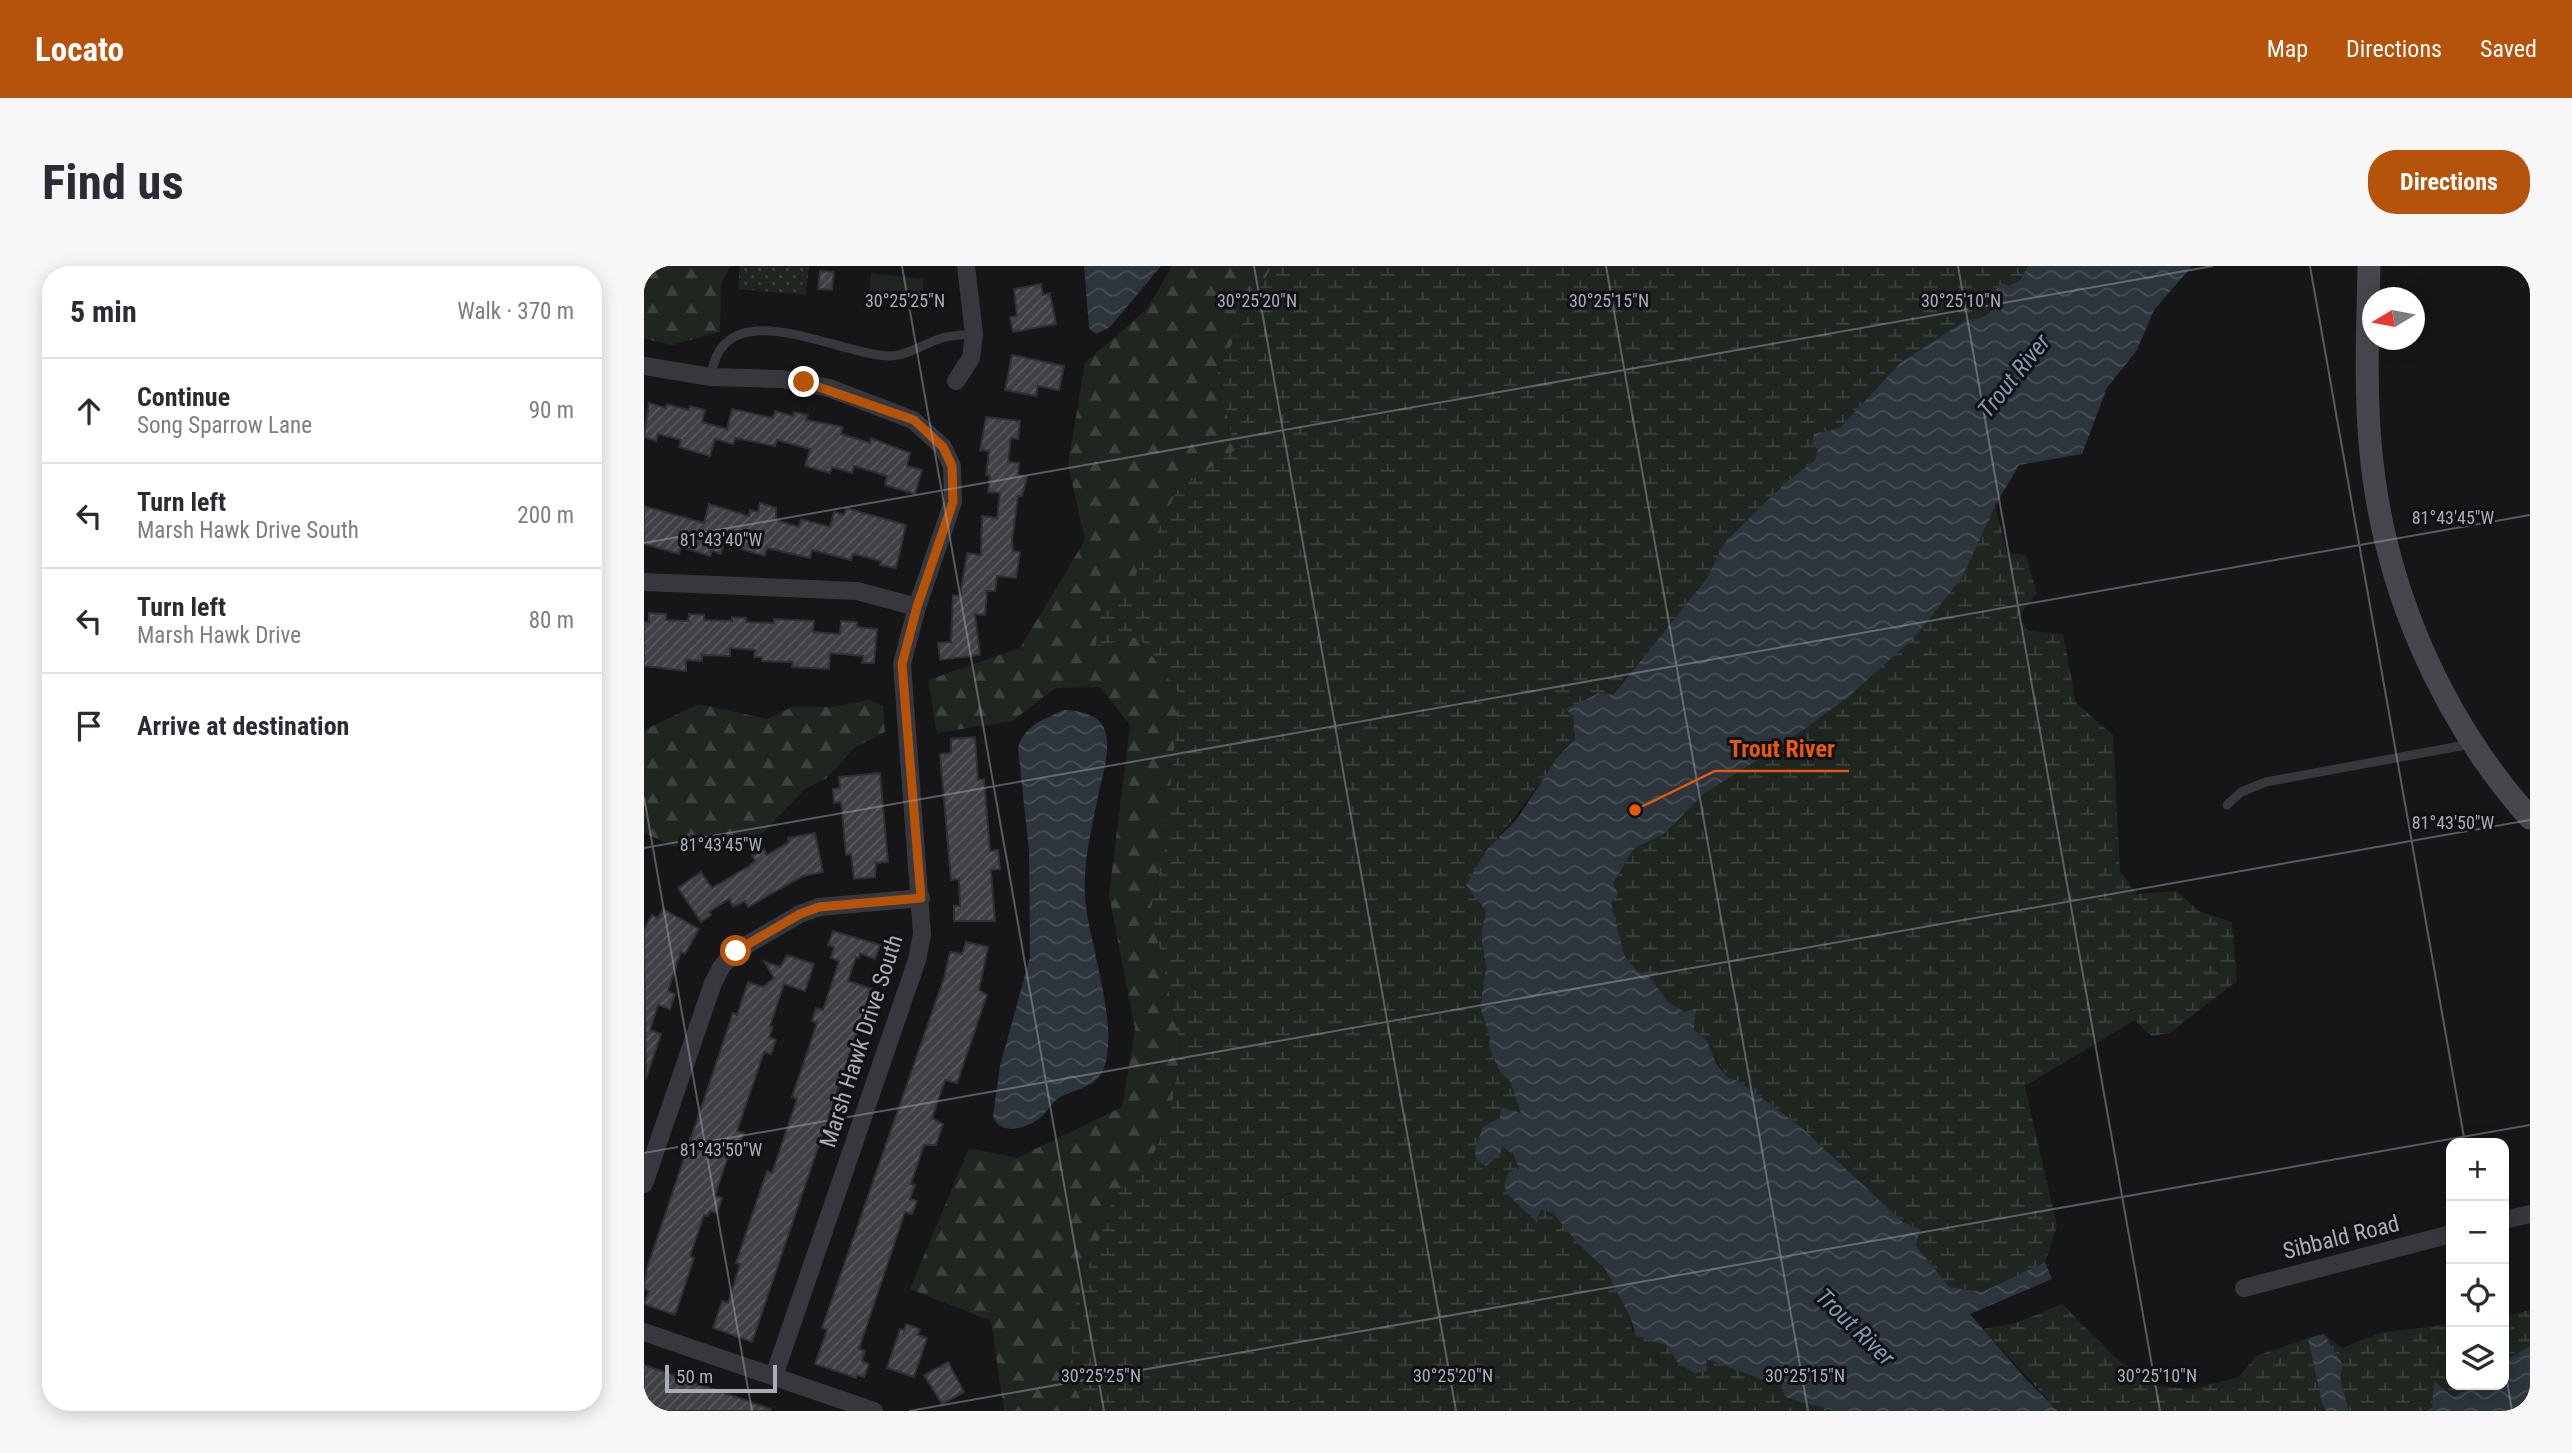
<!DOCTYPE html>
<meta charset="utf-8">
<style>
:root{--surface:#fff;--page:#f7f7f7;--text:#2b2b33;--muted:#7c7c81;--line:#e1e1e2;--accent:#b45309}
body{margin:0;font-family:"Roboto Condensed",sans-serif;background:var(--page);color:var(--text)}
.controls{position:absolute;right:21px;bottom:21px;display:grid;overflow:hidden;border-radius:14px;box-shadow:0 4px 18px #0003}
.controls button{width:63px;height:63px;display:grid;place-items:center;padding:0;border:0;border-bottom:2px solid var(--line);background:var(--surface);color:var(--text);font:35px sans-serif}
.compass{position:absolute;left:1718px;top:21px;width:63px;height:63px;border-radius:50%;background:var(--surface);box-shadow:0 4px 18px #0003;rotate:260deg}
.scale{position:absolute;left:21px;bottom:18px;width:112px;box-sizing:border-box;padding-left:7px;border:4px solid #a8adb8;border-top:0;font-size:19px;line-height:24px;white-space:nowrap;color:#a8adb8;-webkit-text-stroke:5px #111113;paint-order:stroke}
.stop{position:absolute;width:21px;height:21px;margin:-16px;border:5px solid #b45309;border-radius:50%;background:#fff}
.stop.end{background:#b45309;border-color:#fff;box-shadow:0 2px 7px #0008}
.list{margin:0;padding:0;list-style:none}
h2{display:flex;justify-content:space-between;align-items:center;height:91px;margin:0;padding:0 28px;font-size:30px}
h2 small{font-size:23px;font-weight:400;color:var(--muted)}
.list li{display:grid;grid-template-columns:46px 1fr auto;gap:21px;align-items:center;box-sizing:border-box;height:105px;padding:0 28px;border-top:2px solid var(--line)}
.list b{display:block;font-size:26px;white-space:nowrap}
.list p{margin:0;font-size:23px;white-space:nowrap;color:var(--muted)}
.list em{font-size:23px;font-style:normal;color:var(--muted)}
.icon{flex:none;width:38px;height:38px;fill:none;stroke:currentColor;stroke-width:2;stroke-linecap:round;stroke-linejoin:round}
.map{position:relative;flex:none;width:1886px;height:1145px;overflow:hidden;border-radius:28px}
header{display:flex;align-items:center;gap:42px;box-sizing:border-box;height:98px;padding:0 35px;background:var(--accent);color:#fff}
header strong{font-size:33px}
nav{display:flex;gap:38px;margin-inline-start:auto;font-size:24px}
.intro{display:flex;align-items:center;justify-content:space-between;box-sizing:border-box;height:168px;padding:0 42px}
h1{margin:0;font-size:49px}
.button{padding:18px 32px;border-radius:28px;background:var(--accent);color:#fff;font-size:24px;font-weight:700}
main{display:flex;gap:42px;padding:0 42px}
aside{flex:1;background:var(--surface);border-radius:28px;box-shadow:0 4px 18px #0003}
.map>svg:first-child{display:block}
</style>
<header>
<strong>Locato</strong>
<nav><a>Map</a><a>Directions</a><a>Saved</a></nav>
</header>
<div class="intro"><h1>Find us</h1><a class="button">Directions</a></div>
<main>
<aside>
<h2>5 min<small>Walk · 370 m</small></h2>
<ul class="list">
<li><svg class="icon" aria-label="ahead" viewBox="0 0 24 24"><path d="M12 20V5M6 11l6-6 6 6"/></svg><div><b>Continue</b><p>Song Sparrow Lane</p></div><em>90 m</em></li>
<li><svg class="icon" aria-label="left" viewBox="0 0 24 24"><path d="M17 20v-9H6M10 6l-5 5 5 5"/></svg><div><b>Turn left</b><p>Marsh Hawk Drive South</p></div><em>200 m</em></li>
<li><svg class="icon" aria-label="left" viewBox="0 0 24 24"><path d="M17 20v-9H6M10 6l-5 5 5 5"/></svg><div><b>Turn left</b><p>Marsh Hawk Drive</p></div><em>80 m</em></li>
<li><svg class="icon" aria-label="arrive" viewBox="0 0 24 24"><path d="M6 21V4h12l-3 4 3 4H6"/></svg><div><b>Arrive at destination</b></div></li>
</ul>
</aside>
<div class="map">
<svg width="1886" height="1145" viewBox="0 0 1886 1145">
<defs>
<pattern id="forest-firs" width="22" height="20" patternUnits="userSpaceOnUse" patternTransform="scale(1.75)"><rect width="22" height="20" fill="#1e261f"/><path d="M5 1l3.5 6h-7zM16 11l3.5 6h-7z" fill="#3c433d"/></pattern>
<pattern id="wetland-marsh" width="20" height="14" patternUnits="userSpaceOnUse" patternTransform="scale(1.75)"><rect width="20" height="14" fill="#1e261f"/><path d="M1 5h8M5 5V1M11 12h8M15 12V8" fill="none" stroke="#3c433d"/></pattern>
<pattern id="park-dots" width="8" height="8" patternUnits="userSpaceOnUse" patternTransform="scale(1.75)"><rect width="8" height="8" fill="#1e261f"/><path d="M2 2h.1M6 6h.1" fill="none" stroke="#3c433d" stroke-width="1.8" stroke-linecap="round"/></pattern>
<pattern id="water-waves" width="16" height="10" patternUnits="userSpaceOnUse" patternTransform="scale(1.75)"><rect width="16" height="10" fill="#2c353c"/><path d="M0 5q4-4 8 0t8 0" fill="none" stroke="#485056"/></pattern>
<pattern id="building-hatch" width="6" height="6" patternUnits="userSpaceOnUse" patternTransform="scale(1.75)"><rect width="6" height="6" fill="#404145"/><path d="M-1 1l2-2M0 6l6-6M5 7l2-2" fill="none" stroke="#595a5e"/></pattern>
</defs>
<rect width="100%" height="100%" fill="#161618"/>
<polygon fill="#1e261f" points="227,7 280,13 278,37 225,32"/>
<g fill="url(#forest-firs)">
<polygon points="0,0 86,0 77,17 76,66 28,79 0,73"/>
<polygon points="528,0 628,0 573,107 592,184 533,225 485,324 454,351 495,371 535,428 521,581 507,643 537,781 526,850 503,904 471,929 431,1122 443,1145 360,1145 347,1055 266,1023 325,882 373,892 478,841 491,763 465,629 486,459 456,421 412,422 368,455 293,467 284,414 376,382 441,274 424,198 441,97 503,43"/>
<polygon points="225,434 239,440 241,466 210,482 182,513 162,522 119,567 74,580 56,576 31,581 0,567 0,464 55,438 123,453 148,441 187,441"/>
</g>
<g fill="url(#wetland-marsh)">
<path d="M628,0H1384L1376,14L1365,20L1350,42L1338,52L1322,54L1256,97L1196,162L1170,168L1174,182L1171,194L1141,217L1080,277L1063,312L968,429L923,444L929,451L931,473C899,508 878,547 844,582L842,644L837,669L842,702L836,741L846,771L845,781L856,806L866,814L878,847L858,881L869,888L894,955L897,944L909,947L935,979L961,1003L986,1051L988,1065L1022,1079L1034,1097L1062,1093L1138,1120L1142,1131L1191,1145H443L431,1122L425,1056L471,929L503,904L526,850L537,781L507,643L521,581L535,428L495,371L452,380L454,351L485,323L533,225L591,184L573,107Z"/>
<polygon points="1351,240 1363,286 1382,289 1393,327 1374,351 1385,365 1419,368 1432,437 1469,469 1476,605 1493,628 1533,625 1555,645 1588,656 1593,715 1526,767 1507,770 1491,754 1381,820 1413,960 1401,996 1338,1026 1305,1021 1272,978 1275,963 1259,956 1158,862 1095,815 1084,812 1041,746 1025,738 1004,709 993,705 981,691 967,637 974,628 969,617 990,583 1021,567 1061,527 1141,477 1169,454 1319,310"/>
<polygon points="1418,1038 1472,1092 1511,1120 1549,1123 1595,1111 1612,1090 1664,1072 1678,1138 1682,1145 1414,1145 1339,1063 1372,1057"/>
<polygon points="1886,1044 1886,1080 1860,1095 1860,1050"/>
<polygon points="1807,1058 1807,1119 1832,1119 1808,1132 1791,1116 1788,1141 1782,1145 1705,1145 1696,1112 1699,1099 1680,1068 1698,1082 1736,1067"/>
</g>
<polygon fill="url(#park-dots)" points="96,0 165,0 162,29 94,23"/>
<g fill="url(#water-waves)">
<polygon points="440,0 517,0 466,61 452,68 445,62"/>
<polygon points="1384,0 1548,0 1510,44 1493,84 1463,122 1438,188 1375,199 1351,240 1319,310 1270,372 1203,432 1141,477 1061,527 1021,567 990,583 969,617 974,628 967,637 981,691 993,705 1004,709 1025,737 1041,746 1052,742 1050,763 1063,775 1072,797 1084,812 1095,815 1158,862 1259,956 1276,963 1272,979 1305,1021 1338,1026 1401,996 1408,1013 1326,1048 1380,1111 1414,1145 1191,1145 1141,1131 1137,1120 1062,1093 1063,1105 1050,1107 1034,1097 1022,1079 992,1070 986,1051 961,1003 935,979 909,947 897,944 893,956 864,929 860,918 865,906 875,903 869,888 858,881 856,889 842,900 832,894 831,882 839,861 856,852 857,841 877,847 866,815 856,806 845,781 846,771 836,741 842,702 837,669 842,645 822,619 844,582 873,553 913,492 931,473 929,451 922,443 955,427 969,429 1063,312 1080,277 1141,217 1171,194 1174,183 1168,178 1170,168 1196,162 1256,97 1322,54 1338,52 1350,42 1345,31 1358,17 1365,20 1376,14"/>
<path d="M420,444C437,445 458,448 462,468C466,486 459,508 455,526C448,560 439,596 441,631C444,675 477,763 459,804C450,825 426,822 411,835C406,839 403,846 397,851C385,862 355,871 349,850L356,800L386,691L385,584L374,483C378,461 401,452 420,444Z"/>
<polygon points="1680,1068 1699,1099 1696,1112 1705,1145 1682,1145 1678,1138 1664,1072"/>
<polygon points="1886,1080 1886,1145 1782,1145 1788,1141 1790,1115 1809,1131 1832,1119 1860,1119 1860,1095"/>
</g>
<g fill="url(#building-hatch)" stroke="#303034" stroke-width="2">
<polygon points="176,5 190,6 188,24 174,23"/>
<polygon points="397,18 399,29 406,27 412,58 369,66 366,51 373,50 370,23"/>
<polygon points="368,89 420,100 415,124 394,120 392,130 361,124"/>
<polygon points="5,137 22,142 23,138 45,144 46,140 61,144 58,156 83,163 88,143 129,152 131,145 149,150 150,146 164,149 162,154 199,161 197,168 226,177 227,172 266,187 263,200 278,204 271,228 241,219 243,210 210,200 208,207 188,201 186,207 161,200 166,183 133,174 131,180 91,172 89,178 71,173 66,190 35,181 37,174 14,168 12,175 0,171"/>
<polygon points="342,151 376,155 374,173 367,172 364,196 375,197 374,209 383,211 378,230 374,230 368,275 369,285 376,286 372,312 353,310 351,325 343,325 341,349 331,348 336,389 296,394 294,377 307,376 309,329 316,330 323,287 337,289 338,250 353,252 356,227 344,226 346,210 342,209 345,185 336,184"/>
<polygon points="116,237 132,242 132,254 155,261 157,253 186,261 190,246 200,249 202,242 262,259 252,302 236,299 237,295 209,288 207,294 168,284 166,292 123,282 121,290 80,278 77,288 68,285 66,290 37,281 35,288 0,278 0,240 60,257 65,238 105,250 106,244 114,246"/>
<polygon points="5,347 22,348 22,354 44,355 45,348 60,349 60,354 88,355 88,351 102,352 102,356 130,357 130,353 170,355 169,366 196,368 197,355 213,356 213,361 233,363 230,397 218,397 219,390 186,387 185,403 148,401 149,396 118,395 118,391 110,391 111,384 86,382 86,390 58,389 58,395 42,394 42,405 0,400 0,356 5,356"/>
<polygon points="331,471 334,514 340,513 346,585 354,584 356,603 347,604 351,655 310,655 310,640 316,640 315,613 307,614 296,488 307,487 307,473"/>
<polygon points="236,507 244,596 232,597 231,611 210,613 207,588 202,589 197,536 190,537 189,523 196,522 195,511"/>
<polygon points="171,567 179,606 159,610 104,641 101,635 89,641 85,633 65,646 67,649 57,656 34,622 57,606 68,622 105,600 111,595 108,589 120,583 123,589 145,576 144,572"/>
<polygon points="19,643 55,663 41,688 37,686 24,725 31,728 26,743 14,739 6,764 17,768 2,813 0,663 8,649 14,652"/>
<polygon points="189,665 236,679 231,693 216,687 215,692 212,691 204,715 228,723 108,1076 69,1062 78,1035 84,1037 96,998 92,997 112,937 123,905 128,907 153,833 148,831 173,757 168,755 172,742 179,744 195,695 187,692 190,681 184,679"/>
<polygon points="322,676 344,681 335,724 343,729 313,817 301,814 288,852 299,858 292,879 280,879 267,918 271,919 266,933 273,935 268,948 261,946 215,1083 221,1085 218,1095 225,1098 220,1111 213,1109 212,1112 171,1098 183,1064 178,1062 300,712 306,686 318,688"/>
<polygon points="143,689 170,698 161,725 140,718 126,760 129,761 125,771 132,774 127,788 120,786 93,865 100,867 95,882 88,879 76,914 71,930 78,932 73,947 66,945 64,950 60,949 46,990 50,992 31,1049 0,1038 5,1025 0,1023 3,1002 89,747 93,749 104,716 119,721 130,712 120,695 136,701"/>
<polygon points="262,1058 276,1063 274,1069 283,1072 270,1111 243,1102 256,1063 260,1064"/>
<polygon points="304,1096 320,1126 298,1138 280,1109"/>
<polygon points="0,1099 127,1143 126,1145 24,1145 13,1142 9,1145 0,1142"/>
</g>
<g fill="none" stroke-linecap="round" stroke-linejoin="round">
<g stroke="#37383d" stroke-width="9">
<path d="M67,111C78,21 195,90 247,90C265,89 281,77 298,72C307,69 319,69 330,68"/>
<polyline points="1583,539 1597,526 1622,516 1827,478"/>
</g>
<g stroke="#37383d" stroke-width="18">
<polyline points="0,100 67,111 138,113 185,122 269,154 299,181 308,200 309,236 273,341 258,398 278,668 273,694 130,1110"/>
<polyline points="312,115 327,92 330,68 322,0"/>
<polyline points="0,316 213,325 273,341"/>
<polyline points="0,918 69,717 78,700 92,685 156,648 175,641 277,632"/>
<polyline points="1860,954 1886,948"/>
<polyline points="1600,1022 1807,968"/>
<polyline points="0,1066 230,1145"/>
</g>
<path stroke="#45474d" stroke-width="23" d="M1725,0C1724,59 1721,118 1726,176C1737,314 1794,449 1886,552"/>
</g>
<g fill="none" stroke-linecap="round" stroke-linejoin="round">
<polyline stroke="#b45309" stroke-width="9" points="92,685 156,648 175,641 277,632 258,398 273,341 309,236 308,200 299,181 270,154 160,116"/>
</g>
<path fill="none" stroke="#a8adb8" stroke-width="2" stroke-opacity="0.45" d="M258,0L460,1145M610,0L812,1145M962,0L1164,1145M1314,0L1516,1145M1666,0L1821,877M0,277L1569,0M0,531L108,1145M0,582L1886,249M0,887L1886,554M1860,1097L1868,1145M265,1145L1886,859"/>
<g text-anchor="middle" stroke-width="6" stroke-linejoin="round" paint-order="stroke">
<g font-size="23" fill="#a8adb8" stroke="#111113">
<text transform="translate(217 775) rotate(-72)" y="8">Marsh Hawk Drive South</text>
<text transform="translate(1697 971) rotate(-14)" y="8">Sibbald Road</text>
</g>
<g font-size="24" font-style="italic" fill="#7f9bb3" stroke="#111113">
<text transform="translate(1370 110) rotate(-51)" y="8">Trout River</text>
<text transform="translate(1211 1061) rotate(44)" y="8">Trout River</text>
</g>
</g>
<g font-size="18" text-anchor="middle" fill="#a8adb8" stroke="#111113" stroke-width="6" stroke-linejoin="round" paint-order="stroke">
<text x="261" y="41">30°25'25"N</text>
<text x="613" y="41">30°25'20"N</text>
<text x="965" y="41">30°25'15"N</text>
<text x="1317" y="41">30°25'10"N</text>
<text x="1809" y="258">81°43'45"W</text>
<text x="77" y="280">81°43'40"W</text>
<text x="1809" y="563">81°43'50"W</text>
<text x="77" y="585">81°43'45"W</text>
<text x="77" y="890">81°43'50"W</text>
<text x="457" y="1116">30°25'25"N</text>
<text x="809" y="1116">30°25'20"N</text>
<text x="1161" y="1116">30°25'15"N</text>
<text x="1513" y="1116">30°25'10"N</text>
</g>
<path fill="none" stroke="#e8590c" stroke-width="2.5" d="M991 544L1071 505H1205"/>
<circle fill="#e8590c" stroke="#111113" stroke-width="2.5" cx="991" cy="544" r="7"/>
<g font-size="24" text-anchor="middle" font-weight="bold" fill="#e8590c" stroke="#111113" stroke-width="6" stroke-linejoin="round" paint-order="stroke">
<text x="1138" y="491">Trout River</text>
</g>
</svg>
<div class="controls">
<button>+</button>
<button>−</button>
<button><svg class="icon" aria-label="locate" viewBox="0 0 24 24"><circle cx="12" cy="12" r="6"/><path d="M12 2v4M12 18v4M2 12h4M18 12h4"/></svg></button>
<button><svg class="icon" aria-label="layers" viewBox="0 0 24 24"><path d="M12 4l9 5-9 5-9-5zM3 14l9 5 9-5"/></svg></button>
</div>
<svg class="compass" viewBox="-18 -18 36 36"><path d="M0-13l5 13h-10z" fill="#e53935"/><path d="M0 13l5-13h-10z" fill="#7c7c81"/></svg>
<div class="scale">50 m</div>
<div class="stop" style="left:92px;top:685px"></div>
<div class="stop end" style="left:160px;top:116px"></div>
</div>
</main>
